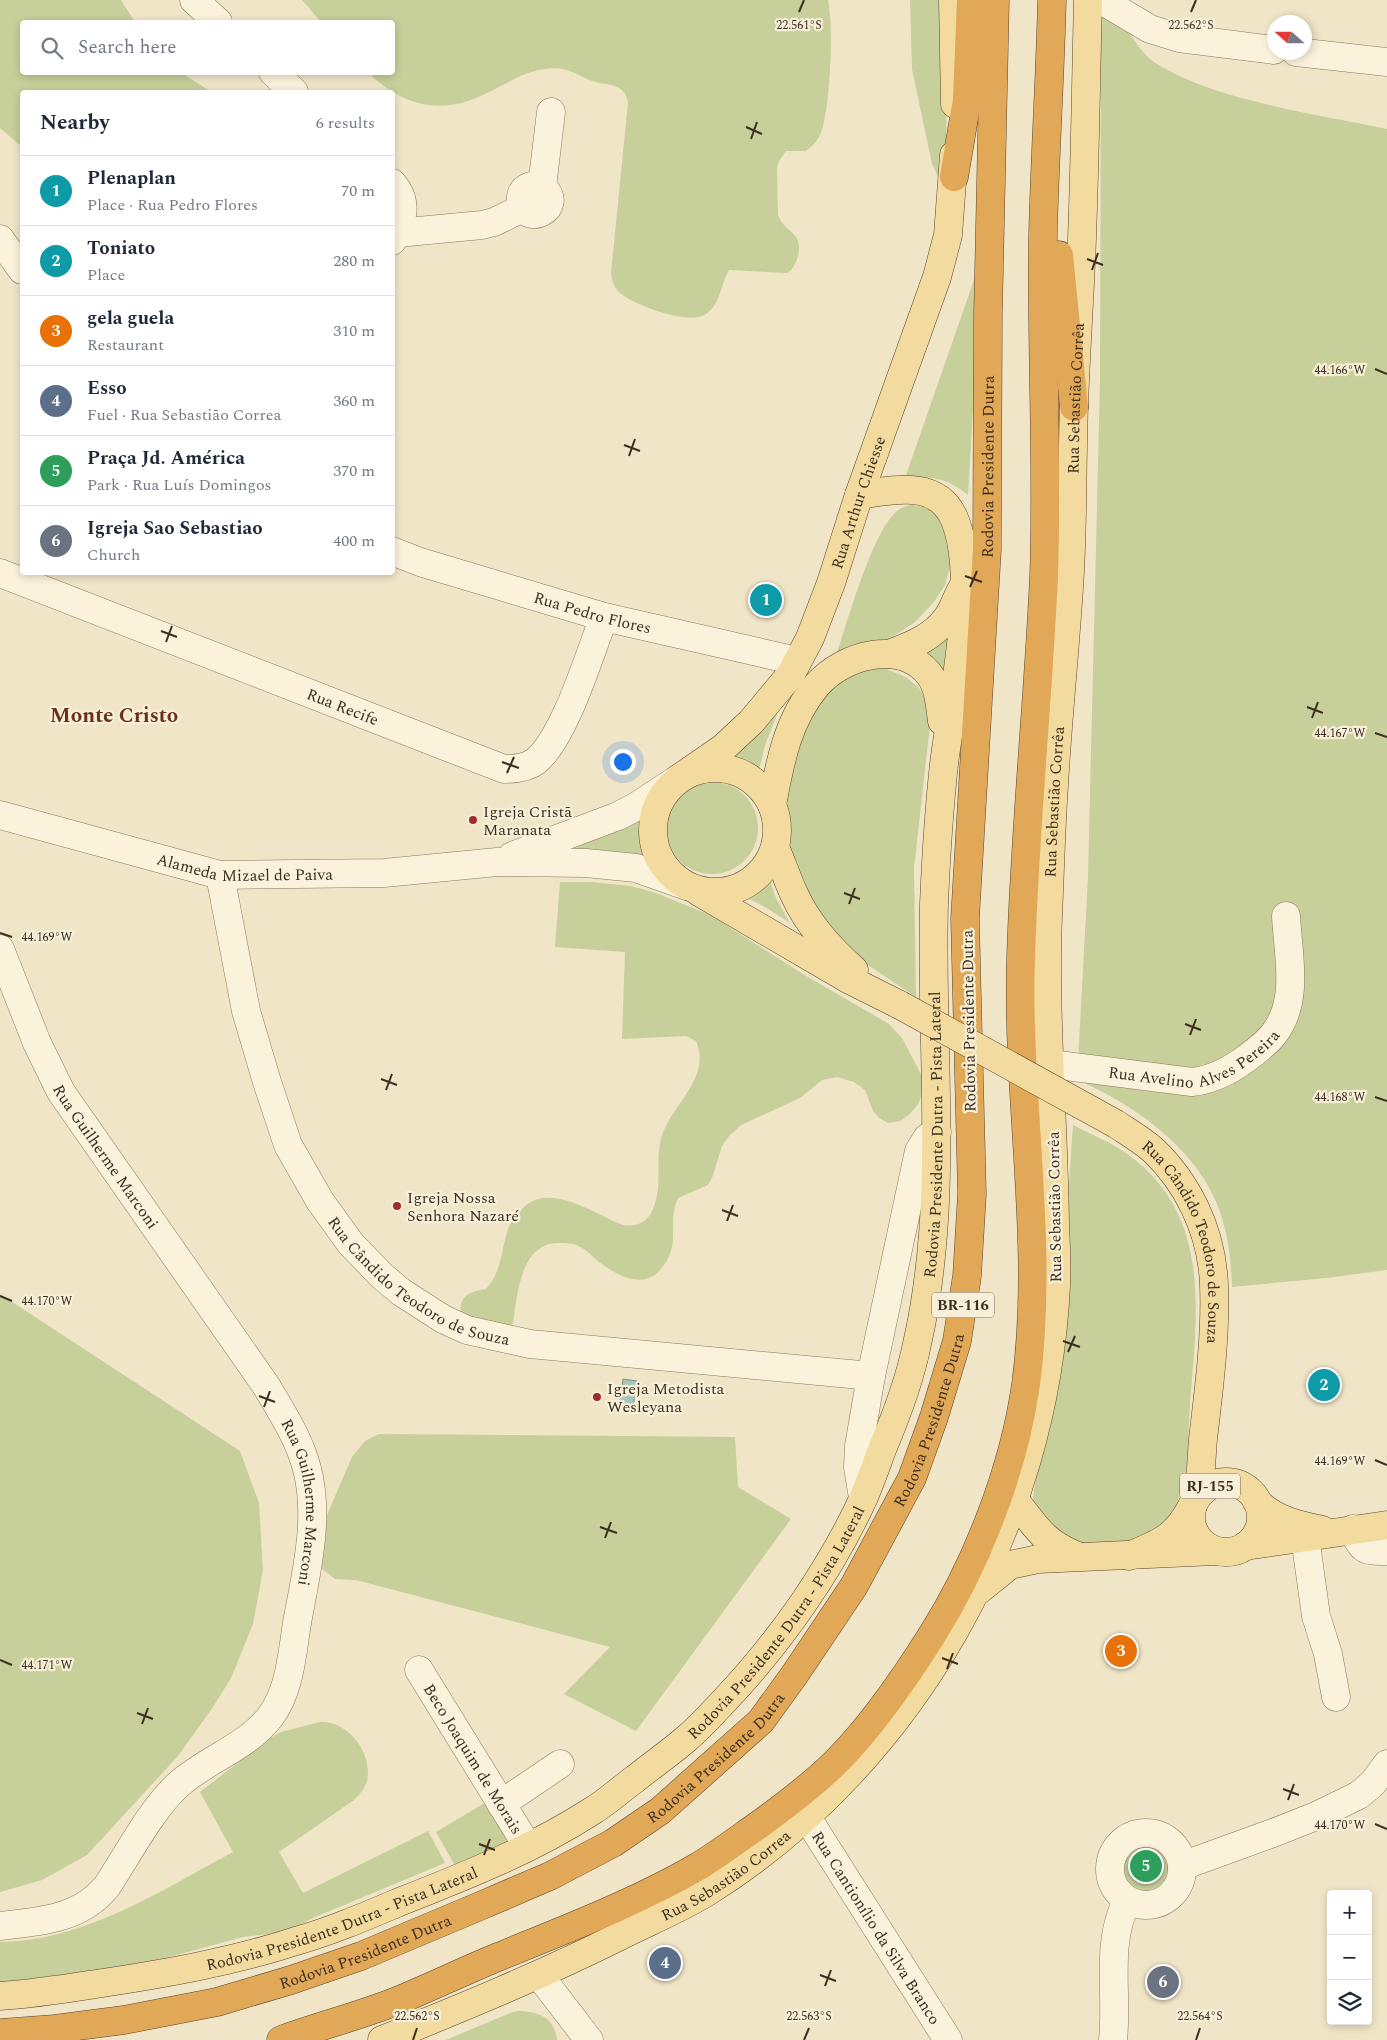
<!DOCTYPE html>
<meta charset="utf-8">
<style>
:root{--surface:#fff;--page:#f2f2f3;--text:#1f2937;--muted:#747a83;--line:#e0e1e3;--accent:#0b8043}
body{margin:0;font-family:Spectral,serif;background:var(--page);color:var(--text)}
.controls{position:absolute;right:15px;bottom:15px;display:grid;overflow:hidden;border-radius:5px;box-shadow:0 2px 8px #0003}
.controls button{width:45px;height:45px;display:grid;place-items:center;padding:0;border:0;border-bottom:1px solid var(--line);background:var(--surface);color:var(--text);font:25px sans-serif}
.compass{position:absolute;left:1267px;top:15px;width:45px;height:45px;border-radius:50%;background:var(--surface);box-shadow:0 2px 8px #0003;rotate:291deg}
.you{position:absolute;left:622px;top:761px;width:18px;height:18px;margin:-12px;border:4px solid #fff;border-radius:50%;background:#1a73e8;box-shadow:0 0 0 8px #1a73e833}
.badge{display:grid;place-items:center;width:32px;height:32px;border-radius:50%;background:var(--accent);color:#fff;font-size:16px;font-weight:700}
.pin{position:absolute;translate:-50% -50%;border:2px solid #fff;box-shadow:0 1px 5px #0006}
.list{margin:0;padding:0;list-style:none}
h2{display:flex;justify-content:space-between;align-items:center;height:65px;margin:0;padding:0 20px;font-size:21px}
h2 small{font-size:16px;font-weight:400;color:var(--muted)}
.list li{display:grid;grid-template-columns:32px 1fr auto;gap:15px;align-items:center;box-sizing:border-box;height:70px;padding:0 20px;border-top:1px solid var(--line)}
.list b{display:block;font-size:19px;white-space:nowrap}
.list p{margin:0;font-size:16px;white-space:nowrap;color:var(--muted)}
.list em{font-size:16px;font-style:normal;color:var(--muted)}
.icon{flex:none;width:28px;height:28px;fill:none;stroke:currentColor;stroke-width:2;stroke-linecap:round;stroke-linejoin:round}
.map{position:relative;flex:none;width:1387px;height:2040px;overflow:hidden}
.search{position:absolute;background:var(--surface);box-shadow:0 2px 8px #0003;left:20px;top:20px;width:375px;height:55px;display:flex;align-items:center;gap:12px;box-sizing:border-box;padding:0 18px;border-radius:5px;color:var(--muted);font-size:19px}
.panel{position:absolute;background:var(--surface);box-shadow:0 2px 8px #0003;left:20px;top:90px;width:375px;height:485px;border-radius:5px}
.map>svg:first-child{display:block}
</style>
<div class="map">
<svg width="1387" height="2040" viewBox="0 0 1387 2040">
<rect width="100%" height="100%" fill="#f0e5c7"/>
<g fill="#c7cf9a">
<polygon points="0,0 121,0 135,22 22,22 22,72 182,73 211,92 22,92 22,147 0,128"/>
<path d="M302,0H828C834,27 830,103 822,130C819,139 814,145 806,151H786L779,161L777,168L778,215C784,233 804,231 798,256C796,263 793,269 787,273L729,270C720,285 721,306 704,315C687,325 630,304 618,291C613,285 612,280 611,273L628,102C625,86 613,85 599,83C578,78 571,65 545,69C522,72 503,86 483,95C440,116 401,105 369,73L392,72V22H321Z"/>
<polygon points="910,0 949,0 945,192 932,164 912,69"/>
<path d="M1101,13C1110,19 1122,25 1129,33C1138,45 1144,56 1157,64C1217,101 1317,114 1387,129V1270L1326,1278L1232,1287C1231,1258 1228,1231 1217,1204C1194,1147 1132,1103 1077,1080L1088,877L1100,382Z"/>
<path d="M982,257L968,495C948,479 929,473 904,481Z"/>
<path d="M918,504L924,505L944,518L952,560L945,585L934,602L915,622L892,637L883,640L854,644L837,653C848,620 872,533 896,512C902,506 910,505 918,504Z"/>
<polygon points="950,622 946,680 918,651"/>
<polygon points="876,665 906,677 919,688 927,701 930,725 914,868 916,997 868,965 840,942 811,900 790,856 786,834 788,784 799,741 828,685"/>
<polygon points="780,707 765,745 758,774 741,762 725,757"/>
<circle cx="712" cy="828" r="46"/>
<polygon points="641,814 638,827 644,857 574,849"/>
<polygon points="768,875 776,898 790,923 765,907 741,895 754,888"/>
<path d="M560,882H592L631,886L656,893L710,915L803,974L889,1024L902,1038L921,1074L923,1087L919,1103L910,1114L900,1121L888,1123L879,1118L873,1111L865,1090L854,1082L837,1077L822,1080L800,1098L741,1125L729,1136L722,1146L712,1178L708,1185L678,1198C666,1223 683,1244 660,1270C642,1290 617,1275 599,1262C593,1257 586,1249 578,1246C573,1243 566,1243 560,1243C521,1241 517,1295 513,1323L510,1328L461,1318C458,1297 467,1292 486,1289C501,1273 501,1253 507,1232C510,1222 516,1214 524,1207C552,1182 595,1215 623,1225C637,1227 648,1222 653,1209C664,1183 653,1155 664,1130C676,1102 711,1075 696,1041L686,1036L622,1039L625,952L555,947Z"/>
<path d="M1073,1125C1092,1135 1113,1143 1130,1156C1212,1217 1197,1314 1190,1404C1187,1439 1192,1483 1171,1514C1151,1543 1098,1552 1067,1538C1060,1535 1055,1528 1050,1523C1042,1515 1035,1510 1033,1499L1063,1271Z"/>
<polygon points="0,1294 240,1451 259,1503 263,1570 253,1624 231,1678 213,1707 178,1756 87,1855 42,1880 0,1892"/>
<polygon points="379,1434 735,1437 738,1487 791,1519 636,1731 564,1694 610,1647 356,1580 335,1579 321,1568 327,1515 352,1457 365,1441"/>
<path d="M320,1722C348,1720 373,1753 367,1781C365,1788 359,1795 354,1800L279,1852L303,1893L428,1831L445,1863L313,1918L286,1932L243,1937L140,1965L0,1991V1942C85,1941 160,1891 233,1852L200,1792L267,1740L281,1732Z"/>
<polygon points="488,1801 511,1840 458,1871 436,1832"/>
<circle cx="1146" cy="1868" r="32"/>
<path d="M518,2011C538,2011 555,2018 557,2040H446L510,2013Z"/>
</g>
<polygon fill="#a9c4bd" stroke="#6f938b" points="623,1379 637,1381 633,1407 619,1406"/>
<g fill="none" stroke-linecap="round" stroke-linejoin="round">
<g stroke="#8d775c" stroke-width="29">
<g id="minor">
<polyline points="194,0 218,22"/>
<polyline points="1101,0 1150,29 1179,38 1274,50"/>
<polyline points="1296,52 1387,62"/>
<polyline points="273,72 294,92"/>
<path d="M392,183C409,202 403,221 392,241"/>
<path d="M542,187C532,183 519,188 521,201C524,228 567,208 542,187L551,112"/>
<polyline points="397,233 482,225 494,222 523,208"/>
<polyline points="0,239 22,270"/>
<path id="s1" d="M392,551L420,562L604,617L797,661"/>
<path id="s2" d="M0,573L504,769C515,769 527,768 536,761C565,737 590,653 604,617"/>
<path id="s3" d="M0,815L220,875L384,873L497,862L586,863L636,868L687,886"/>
<polyline points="512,856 618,816 637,806 678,779"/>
<path id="s4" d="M220,875L246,1011L267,1082L288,1145L320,1201L351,1244L382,1276L401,1292L443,1319L467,1330L530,1344L871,1376"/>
<path id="s5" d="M0,949L37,1043L61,1092L267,1387C282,1413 300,1440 307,1469C320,1519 306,1573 297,1623C292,1654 290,1691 270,1717C247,1747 207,1759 179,1784C152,1808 127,1856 107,1886C81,1919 39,1922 0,1926"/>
<path id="s6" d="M1050,1064L1192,1082C1212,1080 1231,1070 1247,1058C1256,1051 1266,1044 1273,1035C1300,1002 1288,955 1286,916"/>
<polyline points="863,1498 858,1467 859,1446 871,1376 919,1151 927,1138 937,1132"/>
<path d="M1353,1529C1362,1551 1364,1551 1387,1551"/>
<polyline points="1305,1537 1316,1616 1328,1654 1336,1697"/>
<path id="s7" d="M419,1670L528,1847"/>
<polyline points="501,1804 560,1764"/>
<path id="s8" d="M806,1816L948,2040"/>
<circle cx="1146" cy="1869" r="36"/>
<polyline points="1182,1866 1273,1833 1316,1816 1359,1795 1373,1783 1387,1764"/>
<polyline points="539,1975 589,2040"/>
<path d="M1113,2040C1118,1994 1105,1944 1127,1901"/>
</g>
</g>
<g stroke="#5b4530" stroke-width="29">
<g id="major">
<polyline points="953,0 955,104"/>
<path d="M889,654C910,646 932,638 946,619C953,611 956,599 961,590"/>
<circle cx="715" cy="830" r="62"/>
<path id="s9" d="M678,779L723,748L751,722L791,674L810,638L831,583L859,495L937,277L948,235L954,155"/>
<path d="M772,805C780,761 788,719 817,685C843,655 900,639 929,674C939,687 940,706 942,721"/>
<path d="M775,847C782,863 787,879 794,894C808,925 830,948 854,970"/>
<polyline points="699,892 848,979 900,1005"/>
<path id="s10" d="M1116,1124C1128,1132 1142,1140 1153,1150C1170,1166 1185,1187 1195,1208C1206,1231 1213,1259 1214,1285C1216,1336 1209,1388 1203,1439C1201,1460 1202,1487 1192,1506C1176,1538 1160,1543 1129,1556"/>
<circle cx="1226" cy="1517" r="35"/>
<path d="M1014,1499C1036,1527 1043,1542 1077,1556"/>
<path d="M1257,1502C1275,1520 1298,1525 1322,1530"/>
<polyline points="1245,1546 1387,1525"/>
<polyline points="979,1590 1010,1565 1038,1559 1215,1551"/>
<path id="s11" d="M0,1996C33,1994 64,1989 96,1984C163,1974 232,1962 296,1941C331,1931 364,1917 397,1903C463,1877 532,1850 592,1811C607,1802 621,1789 635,1779C652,1765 670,1753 686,1739C700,1727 712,1714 724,1701C780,1642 830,1571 864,1497C871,1480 877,1463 883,1447C897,1414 910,1379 917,1344C950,1199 930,1051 934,904C936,857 939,810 944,764C952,699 980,577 954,518C937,479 893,490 859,495"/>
<path id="s12" d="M382,2040C464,2007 544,1974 622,1935C650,1921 681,1908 707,1892C913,1763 1045,1526 1056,1285C1057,1266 1056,1245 1055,1226C1054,1123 1044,1019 1048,916C1050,873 1051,829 1054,785C1058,714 1066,643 1070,571C1073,516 1072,460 1074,405C1076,349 1080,294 1082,238C1085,159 1086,79 1088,0"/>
</g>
</g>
<g stroke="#5b4530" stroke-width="29">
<g id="highway">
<polyline points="954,177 967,100 971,0"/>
<polyline points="1059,255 1074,407"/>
<path id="s13" d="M0,2033L55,2029L124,2020L217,2002L291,1980L361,1956L480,1906L550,1876L613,1843L660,1811L761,1721L795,1674L854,1586L912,1478L934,1417L957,1341L967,1276L972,1194L965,919L987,549L988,315L995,0"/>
<path d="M281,2040C319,2026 359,2016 397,2001C431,1987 464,1971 498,1957C566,1929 635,1903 699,1866C720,1853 740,1838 760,1824C786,1805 813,1785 836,1762C872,1726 905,1678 932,1635C977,1564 1014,1469 1026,1384C1045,1242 1016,1098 1021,956C1025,829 1038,703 1044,576C1048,462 1041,347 1043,233C1045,155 1050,78 1052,0"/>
</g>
</g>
<use href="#minor" stroke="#faf2db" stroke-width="28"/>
<use href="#major" stroke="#f3db9f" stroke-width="28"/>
<use href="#highway" stroke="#e0a857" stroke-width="28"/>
<g stroke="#5b4530" stroke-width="29" stroke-linecap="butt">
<polyline id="major-bridge" points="900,1005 1116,1124"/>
</g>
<use href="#major-bridge" stroke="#f3db9f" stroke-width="28"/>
</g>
<path fill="none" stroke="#3d2f20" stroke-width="2" d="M799,12L804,0M1191,12L1196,0M746,127L762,134M751,139L757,122M1087,259L1103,265M1092,270L1098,253M1375,369L1387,374M624,445L640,451M629,456L635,439M965,576L982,582M970,587L977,571M161,631L177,637M166,642L172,626M1307,707L1323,713M1312,718L1318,702M1375,733L1387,737M502,762L519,768M507,773L514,757M844,893L860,899M849,904L855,888M0,933L12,937M1185,1024L1201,1030M1190,1035L1196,1019M381,1079L397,1085M386,1090L392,1074M1375,1097L1387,1101M722,1210L738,1216M727,1221L733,1205M0,1296L12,1301M1063,1341L1080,1347M1068,1352L1075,1336M259,1396L275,1402M264,1407L270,1391M1375,1460L1387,1465M600,1527L617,1533M605,1538L611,1522M942,1658L958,1664M0,1660L12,1665M947,1669L953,1653M137,1713L153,1719M142,1724L148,1708M1283,1789L1299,1795M1288,1800L1294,1784M1375,1824L1387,1829M479,1844L495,1850M484,1855L490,1839M820,1975L836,1981M825,1986L831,1970M413,2040L417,2028M804,2040L809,2028M1196,2040L1200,2028"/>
<g fill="#9e2d2a" stroke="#f7efd7" stroke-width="2">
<circle cx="473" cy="820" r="5"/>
<circle cx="397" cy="1206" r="5"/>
<circle cx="597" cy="1397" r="5"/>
</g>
<g text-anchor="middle" stroke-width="4.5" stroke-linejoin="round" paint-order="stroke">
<g fill="#f7efd7" stroke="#756957" stroke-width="1">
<rect x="932" y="1292.5" width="62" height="25" rx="4"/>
<rect x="1180" y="1473.5" width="60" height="25" rx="4"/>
</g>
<g font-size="15" font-weight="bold" fill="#3d2f20">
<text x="963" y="1310">BR-116</text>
<text x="1210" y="1491">RJ-155</text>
</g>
<g font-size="16" fill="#3d2f20" stroke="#f7efd7">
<text dy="6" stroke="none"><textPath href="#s12" startOffset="1972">Rua Sebastião Corrêa</textPath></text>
<text dy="6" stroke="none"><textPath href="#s13" startOffset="2146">Rodovia Presidente Dutra</textPath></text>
<text dy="6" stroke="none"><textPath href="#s9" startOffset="340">Rua Arthur Chiesse</textPath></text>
<text dy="6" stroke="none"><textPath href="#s1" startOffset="210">Rua Pedro Flores</textPath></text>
<text dy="6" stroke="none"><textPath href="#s2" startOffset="368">Rua Recife</textPath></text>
<text dy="6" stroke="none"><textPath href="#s12" startOffset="1568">Rua Sebastião Corrêa</textPath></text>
<text dy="6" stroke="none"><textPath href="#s3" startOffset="252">Alameda Mizael de Paiva</textPath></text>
<text transform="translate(968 1021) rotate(-91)" y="6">Rodovia Presidente Dutra</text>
<text dy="6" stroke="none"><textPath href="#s6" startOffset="151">Rua Avelino Alves Pereira</textPath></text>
<text dy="6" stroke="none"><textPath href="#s11" startOffset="1419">Rodovia Presidente Dutra - Pista Lateral</textPath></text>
<text dy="6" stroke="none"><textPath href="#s5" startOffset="234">Rua Guilherme Marconi</textPath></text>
<text transform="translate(1054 1207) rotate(-91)" y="6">Rua Sebastião Corrêa</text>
<text dy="6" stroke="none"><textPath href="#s10" startOffset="145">Rua Cândido Teodoro de Souza</textPath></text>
<text dy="6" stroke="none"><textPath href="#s4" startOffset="475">Rua Cândido Teodoro de Souza</textPath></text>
<text dy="6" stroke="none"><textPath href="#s13" startOffset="1186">Rodovia Presidente Dutra</textPath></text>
<text dy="6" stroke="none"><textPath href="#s5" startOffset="639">Rua Guilherme Marconi</textPath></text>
<text dy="6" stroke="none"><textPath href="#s11" startOffset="892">Rodovia Presidente Dutra - Pista Lateral</textPath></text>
<text dy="6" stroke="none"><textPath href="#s13" startOffset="781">Rodovia Presidente Dutra</textPath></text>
<text dy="6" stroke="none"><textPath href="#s7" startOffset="104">Beco Joaquim de Morais</textPath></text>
<text dy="6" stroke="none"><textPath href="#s12" startOffset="382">Rua Sebastião Correa</textPath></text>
<text dy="6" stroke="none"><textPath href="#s11" startOffset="352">Rodovia Presidente Dutra - Pista Lateral</textPath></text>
<text dy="6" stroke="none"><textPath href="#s8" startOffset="132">Rua Cantionílio da Silva Branco</textPath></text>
<text dy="6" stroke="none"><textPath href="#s13" startOffset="376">Rodovia Presidente Dutra</textPath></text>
</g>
<g font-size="16" fill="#3d2f20" stroke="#f7efd7" text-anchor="start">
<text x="483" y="817">Igreja Cristã<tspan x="483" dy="18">Maranata</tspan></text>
<text x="407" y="1203">Igreja Nossa<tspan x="407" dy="18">Senhora Nazaré</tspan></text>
<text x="607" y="1394">Igreja Metodista<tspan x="607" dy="18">Wesleyana</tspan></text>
</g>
<g font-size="21" font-weight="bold" fill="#6b301e" stroke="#f7efd7">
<text x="114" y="722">Monte Cristo</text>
</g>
</g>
<g font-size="12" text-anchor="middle" fill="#3d2f20" stroke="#f7efd7" stroke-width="4.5" stroke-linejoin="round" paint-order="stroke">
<text x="799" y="29">22.561°S</text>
<text x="1191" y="29">22.562°S</text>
<text x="1340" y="374">44.166°W</text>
<text x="1340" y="737">44.167°W</text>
<text x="47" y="941">44.169°W</text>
<text x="1340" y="1101">44.168°W</text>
<text x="47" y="1305">44.170°W</text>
<text x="1340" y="1465">44.169°W</text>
<text x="47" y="1669">44.171°W</text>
<text x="1340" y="1829">44.170°W</text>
<text x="417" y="2020">22.562°S</text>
<text x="809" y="2020">22.563°S</text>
<text x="1200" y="2020">22.564°S</text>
</g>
</svg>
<div class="controls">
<button>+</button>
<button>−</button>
<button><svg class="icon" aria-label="layers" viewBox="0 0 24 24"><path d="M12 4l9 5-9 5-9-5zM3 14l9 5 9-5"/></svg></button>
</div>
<svg class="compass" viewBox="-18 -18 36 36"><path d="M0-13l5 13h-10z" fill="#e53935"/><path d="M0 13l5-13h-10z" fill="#747a83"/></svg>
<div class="you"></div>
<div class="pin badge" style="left:766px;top:600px;background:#0f9aa8">1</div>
<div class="pin badge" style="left:1324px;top:1385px;background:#0f9aa8">2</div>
<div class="pin badge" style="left:1121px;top:1651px;background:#e8710a">3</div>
<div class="pin badge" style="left:665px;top:1963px;background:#5c6f8a">4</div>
<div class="pin badge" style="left:1146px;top:1866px;background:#2e9e5b">5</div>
<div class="pin badge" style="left:1163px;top:1982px;background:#6b7280">6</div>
<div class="search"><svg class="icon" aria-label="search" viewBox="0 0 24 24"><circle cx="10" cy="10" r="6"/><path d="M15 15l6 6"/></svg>Search here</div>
<section class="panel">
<h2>Nearby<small>6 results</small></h2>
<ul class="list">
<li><span class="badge" style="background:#0f9aa8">1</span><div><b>Plenaplan</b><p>Place · Rua Pedro Flores</p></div><em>70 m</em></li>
<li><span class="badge" style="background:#0f9aa8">2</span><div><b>Toniato</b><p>Place</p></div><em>280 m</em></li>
<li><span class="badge" style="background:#e8710a">3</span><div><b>gela guela</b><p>Restaurant</p></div><em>310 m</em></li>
<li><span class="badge" style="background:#5c6f8a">4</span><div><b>Esso</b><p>Fuel · Rua Sebastião Correa</p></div><em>360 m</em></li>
<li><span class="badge" style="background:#2e9e5b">5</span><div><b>Praça Jd. América</b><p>Park · Rua Luís Domingos</p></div><em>370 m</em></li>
<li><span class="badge" style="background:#6b7280">6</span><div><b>Igreja Sao Sebastiao</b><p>Church</p></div><em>400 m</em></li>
</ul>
</section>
</div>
